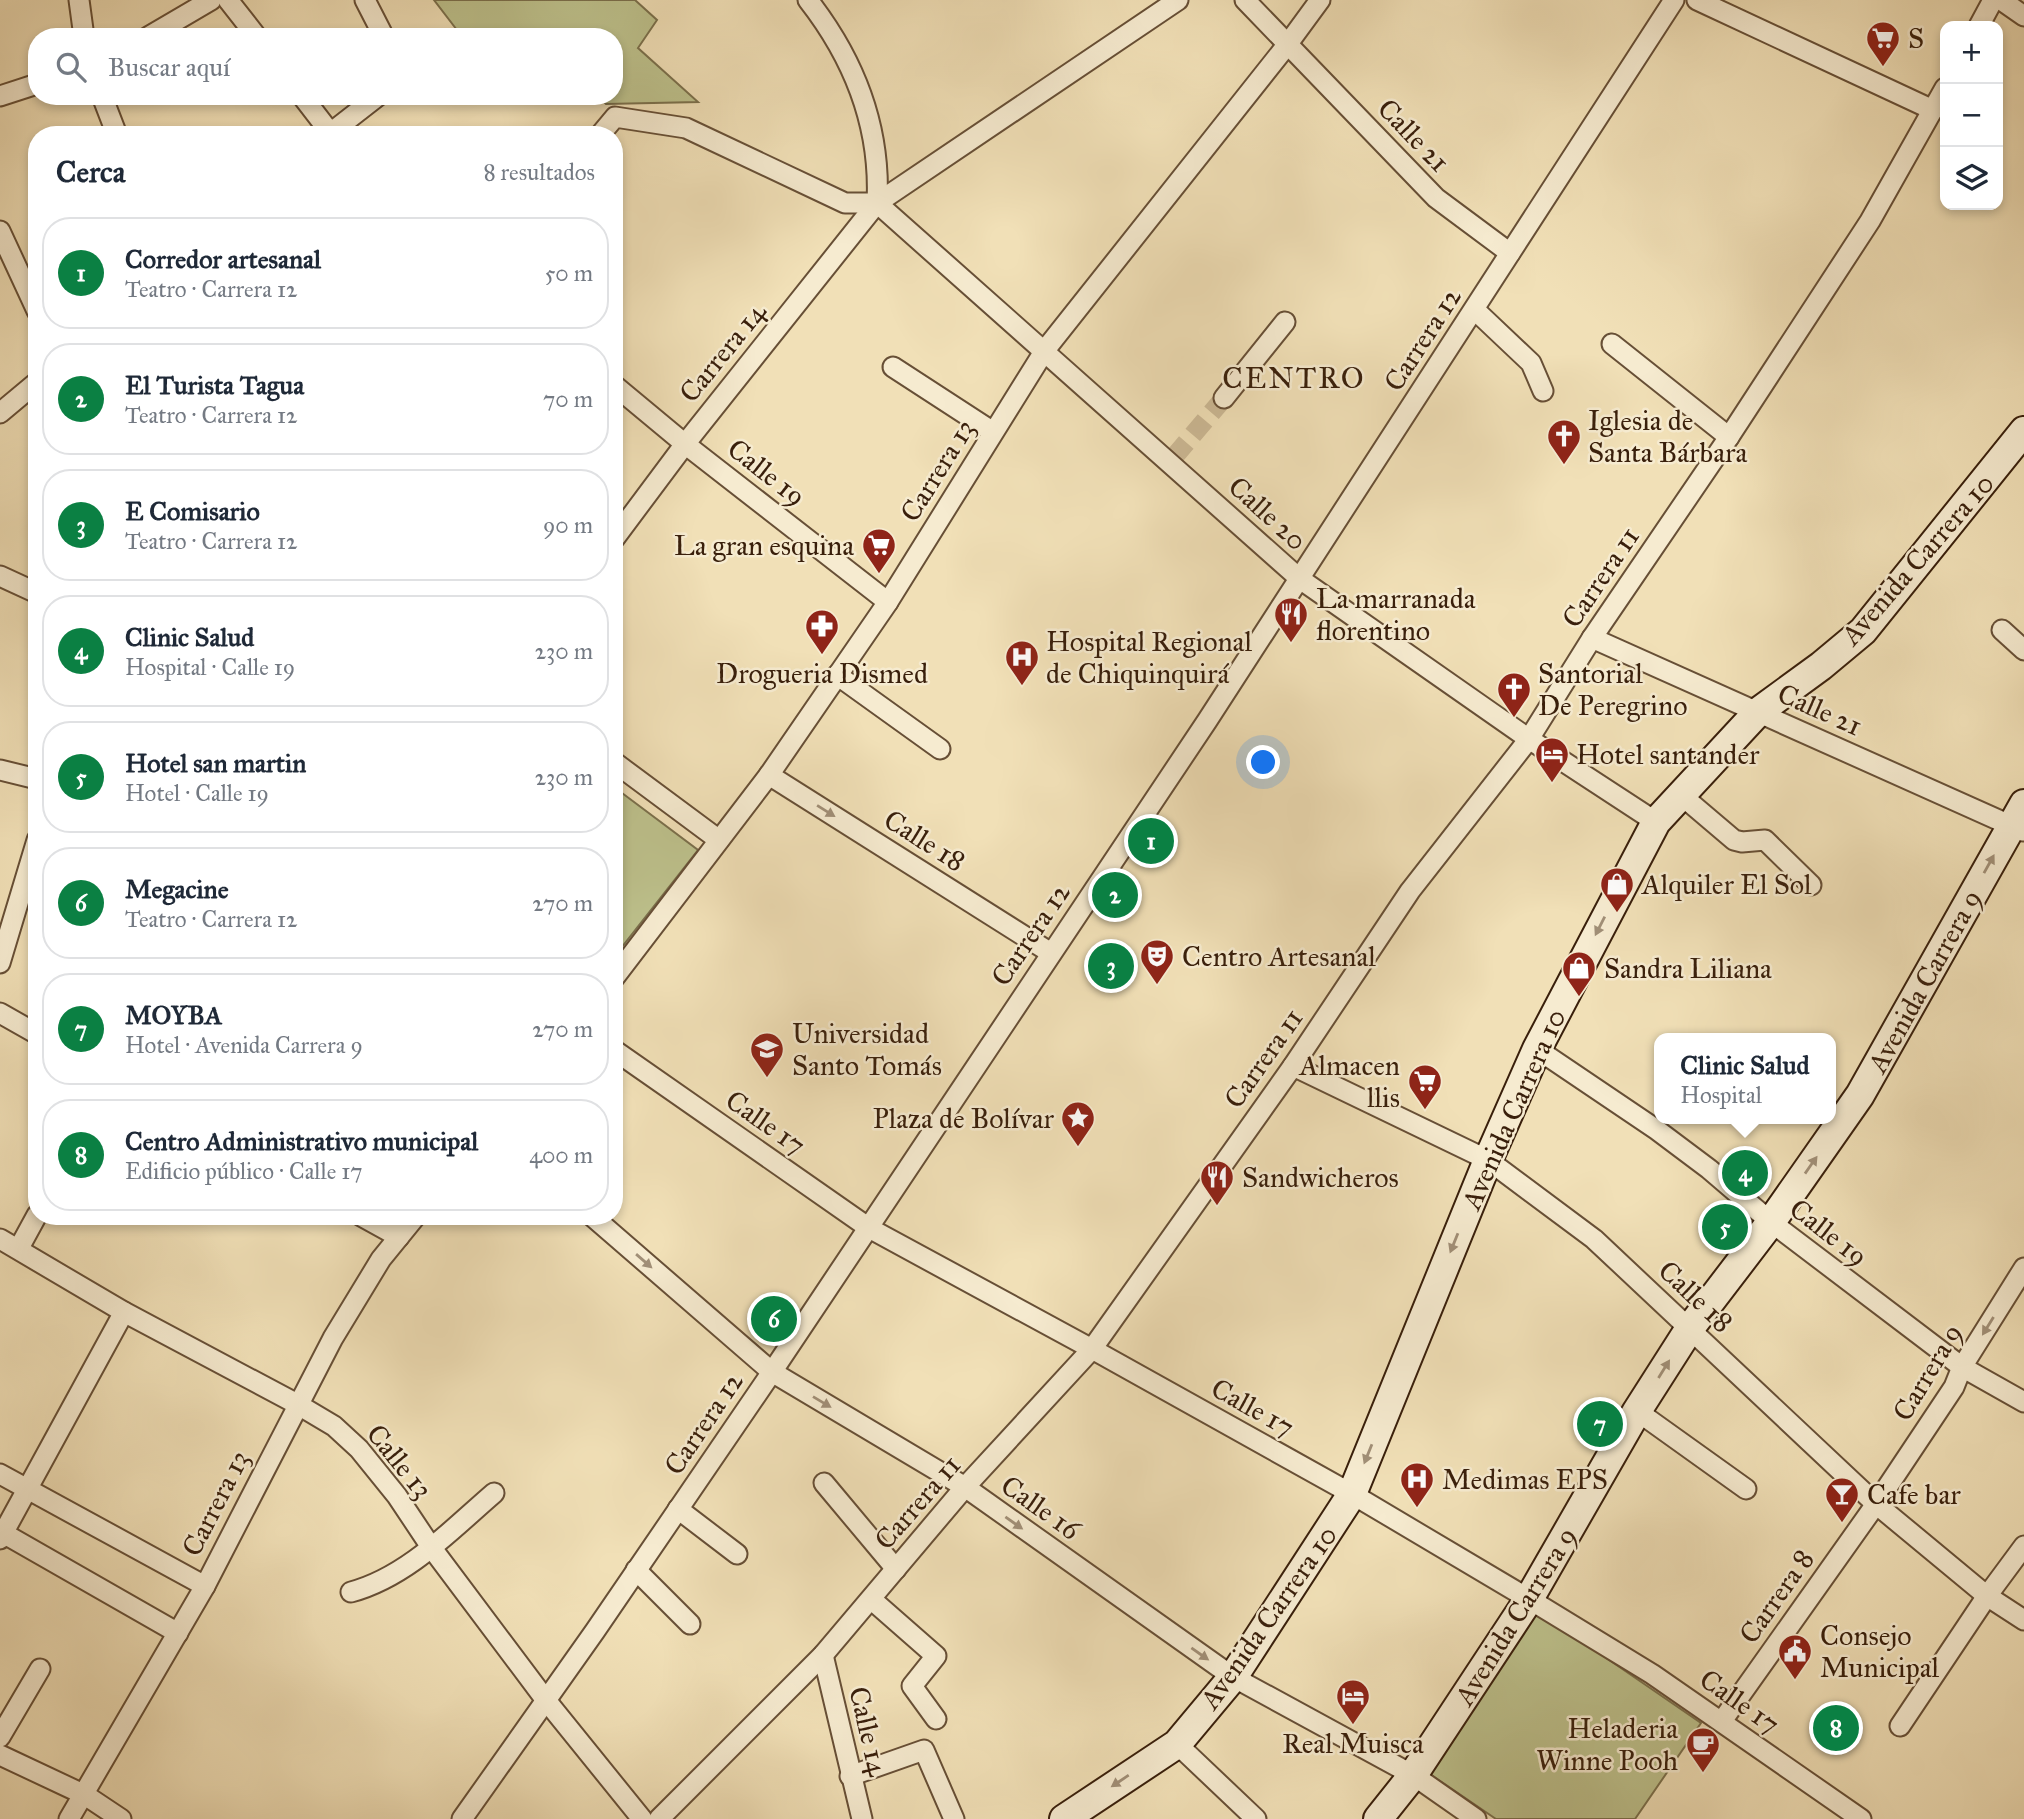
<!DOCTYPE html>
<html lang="es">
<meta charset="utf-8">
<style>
:root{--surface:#fff;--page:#f2f2f3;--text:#1f2937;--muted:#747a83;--line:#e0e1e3;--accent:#0b8043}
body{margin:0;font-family:"IM FELL Great Primer",serif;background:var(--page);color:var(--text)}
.controls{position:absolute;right:21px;top:21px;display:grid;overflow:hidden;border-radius:14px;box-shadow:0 4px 10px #0003}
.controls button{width:63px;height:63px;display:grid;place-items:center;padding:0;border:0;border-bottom:2px solid var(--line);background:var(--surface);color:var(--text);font:35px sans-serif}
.you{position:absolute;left:1264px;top:763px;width:24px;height:24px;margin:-18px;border:5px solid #fff;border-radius:50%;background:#1a73e8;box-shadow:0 0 0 10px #1a73e833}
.badge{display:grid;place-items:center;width:46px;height:46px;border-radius:50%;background:var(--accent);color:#fff;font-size:23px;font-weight:700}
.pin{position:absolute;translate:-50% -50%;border:4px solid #fff;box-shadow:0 2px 7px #0006}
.popup{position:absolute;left:1654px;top:1033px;width:182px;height:91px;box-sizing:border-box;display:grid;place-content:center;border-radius:14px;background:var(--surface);filter:drop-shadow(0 2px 5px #0005);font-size:23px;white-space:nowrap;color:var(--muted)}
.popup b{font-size:26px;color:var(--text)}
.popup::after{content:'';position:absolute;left:50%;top:100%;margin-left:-14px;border:14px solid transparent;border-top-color:var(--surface)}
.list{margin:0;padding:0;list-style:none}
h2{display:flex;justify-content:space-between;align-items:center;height:91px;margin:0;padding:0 28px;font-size:30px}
h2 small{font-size:23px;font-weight:400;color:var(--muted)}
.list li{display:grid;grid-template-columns:46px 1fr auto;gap:21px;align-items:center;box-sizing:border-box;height:112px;margin:0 14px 14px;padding:0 14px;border:2px solid var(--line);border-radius:28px}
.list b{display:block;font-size:26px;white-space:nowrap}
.list p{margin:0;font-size:23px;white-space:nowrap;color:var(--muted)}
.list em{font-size:23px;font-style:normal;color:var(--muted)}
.icon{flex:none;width:38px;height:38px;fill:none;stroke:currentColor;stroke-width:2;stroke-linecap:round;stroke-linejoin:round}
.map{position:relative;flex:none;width:2024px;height:1819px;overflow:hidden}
.search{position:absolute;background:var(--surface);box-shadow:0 4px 10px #0003;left:28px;top:28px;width:595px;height:77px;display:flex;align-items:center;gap:18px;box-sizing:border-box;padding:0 24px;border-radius:28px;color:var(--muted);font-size:26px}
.panel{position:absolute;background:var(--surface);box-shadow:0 4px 10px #0003;left:28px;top:126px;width:595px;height:1099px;border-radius:28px}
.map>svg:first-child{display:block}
</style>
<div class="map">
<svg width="2024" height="1819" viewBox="0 0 2024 1819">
<rect width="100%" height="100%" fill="#f1e0b7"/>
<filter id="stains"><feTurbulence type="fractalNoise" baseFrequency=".00286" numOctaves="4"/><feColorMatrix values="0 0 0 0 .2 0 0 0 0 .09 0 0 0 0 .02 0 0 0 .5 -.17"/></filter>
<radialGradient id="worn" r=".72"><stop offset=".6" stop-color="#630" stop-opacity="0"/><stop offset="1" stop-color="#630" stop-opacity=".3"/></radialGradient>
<g fill="#bdc18c" stroke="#7b704c" stroke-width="2">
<polygon points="434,0 635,0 657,20 638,48 698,102 606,104 598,96 614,96 614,37 470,37 460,34"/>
<polygon points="614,787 698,850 614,957"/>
<polygon points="1535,1609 1701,1723 1635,1819 1496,1819 1424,1770"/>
</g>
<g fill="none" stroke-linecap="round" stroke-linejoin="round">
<polyline stroke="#ccb995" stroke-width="19" stroke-dasharray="19 10" stroke-linecap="butt" points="1174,457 1224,398"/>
<g stroke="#674f36" stroke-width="23">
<g id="street">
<polyline points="79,0 84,37"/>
<polyline points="228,0 257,37"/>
<polyline points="365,0 384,37"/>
<path d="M808,0C854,59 881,127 877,203"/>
<polyline points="1245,0 1436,198 1510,253"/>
<polyline points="1697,0 1933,110"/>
<polyline points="2001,0 2024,16"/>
<polyline points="1979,26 1993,0"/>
<polyline points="148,37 211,0"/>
<polyline points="0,96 37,84"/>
<polyline points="102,96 117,135"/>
<polyline points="302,96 332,135"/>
<polyline points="328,135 378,96"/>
<polyline points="600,135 615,117 686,128 845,203 877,203 1178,0"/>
<polyline points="877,203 1300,579 1529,739 1656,822"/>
<polyline points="0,231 37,311"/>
<polyline points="1475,310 1531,363 1543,391"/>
<polyline points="1612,344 1729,437"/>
<polyline points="893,367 993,432"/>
<polyline points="614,385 685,444 888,602"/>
<polyline points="1224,398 1285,322"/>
<polyline points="0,413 37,382"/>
<polyline points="614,539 685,444 877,203"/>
<polyline points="0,576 37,593"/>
<polyline points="2002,630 2024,650"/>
<polyline points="1592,638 2023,831"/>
<polyline points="837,675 940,749"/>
<polyline points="614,762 719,840"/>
<polyline points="0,770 37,779"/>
<polyline points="769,775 1051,953"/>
<polyline points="1681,795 1734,840 1742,842 1765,840 1811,885"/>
<polyline points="0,963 37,840"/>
<polyline points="614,978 769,775 888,602 1045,350 1287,45 1320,0"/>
<polyline points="0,1013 37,1034"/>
<polyline points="1537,1049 1657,1130 1709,1169 1771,1222 1962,1367 2024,1402"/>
<polyline points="614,1050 869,1228 1092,1349 1352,1494 1529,1599 1652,1674 1861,1819"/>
<polyline points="1293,1066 1488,1160 1594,1239 1876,1504 1987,1596 2024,1620"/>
<polyline points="361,1216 399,1237"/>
<polyline points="592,1216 772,1372 965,1487 1233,1677 1413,1775 1476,1819"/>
<polyline points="0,1239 124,1312 297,1404 334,1426 359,1449 397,1496 431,1547 545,1699 642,1819"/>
<polyline points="19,1248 37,1215"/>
<polyline points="1637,1411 1746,1489"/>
<polyline points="0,1474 205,1586"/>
<polyline points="824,1483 896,1569"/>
<polyline points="678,1509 737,1554"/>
<polyline points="3,1533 178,1633"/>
<polyline points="0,1539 124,1312"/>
<polyline points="636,1570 690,1624"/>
<path d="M351,1592C407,1577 451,1530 494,1493"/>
<polyline points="871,1599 936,1656 912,1686 936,1719"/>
<polyline points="823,1655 862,1819"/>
<polyline points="1722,1721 1876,1504 1954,1387 1962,1367 2024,1268"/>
<polyline points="1900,1726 1987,1596 2024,1546"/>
<polyline points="0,1737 40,1669"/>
<polyline points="1177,1744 1256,1819"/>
<polyline points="0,1755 85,1795 121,1819"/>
<polyline points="850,1776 924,1750 954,1819"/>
<polyline points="69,1819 205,1586 333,1338 381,1259 416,1216"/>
<polyline points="462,1819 595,1631 772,1372 1207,721 1674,0"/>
<polyline points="659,1819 823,1655 965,1487 1092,1349 1293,1066 1410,891 1529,739 1592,638 1729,437 1870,221 1945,88"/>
</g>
</g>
<g stroke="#391f0b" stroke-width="32">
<g id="secondary">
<polyline points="1064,1819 1177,1744 1233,1677 1352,1494 1488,1160 1537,1049 1656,822 1758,712 1821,666 1863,631 2024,431"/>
<polyline points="1378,1819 1413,1775 1529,1599 1637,1411 1690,1328 1771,1222 1860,1095 2024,804"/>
</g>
</g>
<use href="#street" stroke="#f6ebd0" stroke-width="19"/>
<use href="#secondary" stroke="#f6ebd0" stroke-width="28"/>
</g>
<defs><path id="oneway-solid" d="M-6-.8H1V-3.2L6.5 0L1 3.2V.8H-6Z" transform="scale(1.75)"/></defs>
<g fill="#a18f77">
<use href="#oneway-solid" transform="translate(826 811) rotate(32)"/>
<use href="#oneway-solid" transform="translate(1989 864) rotate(-61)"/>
<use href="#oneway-solid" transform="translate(1600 926) rotate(117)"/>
<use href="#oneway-solid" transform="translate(1811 1165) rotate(-55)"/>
<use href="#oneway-solid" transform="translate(1454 1243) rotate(112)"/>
<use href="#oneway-solid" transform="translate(644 1261) rotate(41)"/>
<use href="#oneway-solid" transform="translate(1988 1326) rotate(122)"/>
<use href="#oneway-solid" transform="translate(1664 1369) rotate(-58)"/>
<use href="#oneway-solid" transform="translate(822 1402) rotate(31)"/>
<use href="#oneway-solid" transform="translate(1368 1454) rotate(112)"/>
<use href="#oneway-solid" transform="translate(1014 1523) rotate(35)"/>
<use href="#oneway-solid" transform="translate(1200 1654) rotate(35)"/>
<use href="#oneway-solid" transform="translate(1120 1781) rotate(146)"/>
</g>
<defs>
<g id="supermarket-pin" transform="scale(1.75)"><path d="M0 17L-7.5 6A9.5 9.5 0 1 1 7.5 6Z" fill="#8f2418" stroke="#f6ebd0"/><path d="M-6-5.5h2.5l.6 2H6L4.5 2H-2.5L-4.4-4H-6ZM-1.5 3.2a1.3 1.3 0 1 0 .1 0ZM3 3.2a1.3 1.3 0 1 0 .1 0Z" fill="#fff"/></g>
<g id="church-pin" transform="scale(1.75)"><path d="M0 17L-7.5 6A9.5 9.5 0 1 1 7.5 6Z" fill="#8f2418" stroke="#f6ebd0"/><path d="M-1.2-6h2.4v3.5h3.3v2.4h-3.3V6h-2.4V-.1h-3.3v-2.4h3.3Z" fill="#fff"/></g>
<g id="restaurant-pin" transform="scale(1.75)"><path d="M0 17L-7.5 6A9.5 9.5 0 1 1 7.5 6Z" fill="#8f2418" stroke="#f6ebd0"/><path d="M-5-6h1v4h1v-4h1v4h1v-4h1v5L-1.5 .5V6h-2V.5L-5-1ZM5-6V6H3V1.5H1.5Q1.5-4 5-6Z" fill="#fff"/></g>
<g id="pharmacy-pin" transform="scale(1.75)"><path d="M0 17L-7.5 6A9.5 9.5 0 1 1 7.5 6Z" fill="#8f2418" stroke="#f6ebd0"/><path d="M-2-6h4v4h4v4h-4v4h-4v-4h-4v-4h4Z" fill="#fff"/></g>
<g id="hospital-pin" transform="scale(1.75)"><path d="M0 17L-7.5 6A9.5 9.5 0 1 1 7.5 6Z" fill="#8f2418" stroke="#f6ebd0"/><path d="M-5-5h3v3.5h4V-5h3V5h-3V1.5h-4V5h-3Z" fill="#fff"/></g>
<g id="hotel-pin" transform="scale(1.75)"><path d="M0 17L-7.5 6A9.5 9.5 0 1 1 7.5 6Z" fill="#8f2418" stroke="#f6ebd0"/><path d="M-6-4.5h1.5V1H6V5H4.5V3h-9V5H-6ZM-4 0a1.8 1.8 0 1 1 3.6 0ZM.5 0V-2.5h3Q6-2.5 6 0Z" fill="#fff"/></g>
<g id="shop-pin" transform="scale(1.75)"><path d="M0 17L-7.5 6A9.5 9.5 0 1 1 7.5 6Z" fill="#8f2418" stroke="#f6ebd0"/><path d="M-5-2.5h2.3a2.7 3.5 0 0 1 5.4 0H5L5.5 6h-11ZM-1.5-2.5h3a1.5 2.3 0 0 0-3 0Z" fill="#fff"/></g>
<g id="theatre-pin" transform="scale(1.75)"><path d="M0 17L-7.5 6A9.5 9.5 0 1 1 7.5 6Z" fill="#8f2418" stroke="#f6ebd0"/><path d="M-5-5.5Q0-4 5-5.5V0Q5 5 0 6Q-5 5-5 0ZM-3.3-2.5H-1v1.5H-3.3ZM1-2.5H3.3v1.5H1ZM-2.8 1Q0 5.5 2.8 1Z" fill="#fff"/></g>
<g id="university-pin" transform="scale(1.75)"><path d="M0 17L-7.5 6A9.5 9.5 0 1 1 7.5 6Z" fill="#8f2418" stroke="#f6ebd0"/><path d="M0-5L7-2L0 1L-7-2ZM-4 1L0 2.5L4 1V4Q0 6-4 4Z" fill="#fff"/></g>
<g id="sight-pin" transform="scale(1.75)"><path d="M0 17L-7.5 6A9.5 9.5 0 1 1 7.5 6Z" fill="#8f2418" stroke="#f6ebd0"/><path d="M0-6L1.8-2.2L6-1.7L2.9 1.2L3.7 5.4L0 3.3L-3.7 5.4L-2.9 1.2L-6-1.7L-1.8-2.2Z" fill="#fff"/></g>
<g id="bar-pin" transform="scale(1.75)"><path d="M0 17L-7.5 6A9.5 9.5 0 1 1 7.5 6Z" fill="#8f2418" stroke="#f6ebd0"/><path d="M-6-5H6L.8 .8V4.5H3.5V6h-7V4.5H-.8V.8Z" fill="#fff"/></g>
<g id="civic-pin" transform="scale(1.75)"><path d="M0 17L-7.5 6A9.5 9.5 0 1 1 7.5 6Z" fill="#8f2418" stroke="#f6ebd0"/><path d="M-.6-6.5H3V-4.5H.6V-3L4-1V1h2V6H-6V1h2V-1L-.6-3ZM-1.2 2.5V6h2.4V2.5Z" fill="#fff"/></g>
<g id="cafe-pin" transform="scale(1.75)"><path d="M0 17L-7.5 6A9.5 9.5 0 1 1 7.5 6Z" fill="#8f2418" stroke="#f6ebd0"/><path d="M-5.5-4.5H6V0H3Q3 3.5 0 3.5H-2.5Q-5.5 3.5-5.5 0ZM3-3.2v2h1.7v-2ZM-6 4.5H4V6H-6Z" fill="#fff"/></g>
</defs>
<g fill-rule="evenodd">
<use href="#supermarket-pin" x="1883" y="38"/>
<use href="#church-pin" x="1564" y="436"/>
<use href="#supermarket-pin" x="879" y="545"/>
<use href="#restaurant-pin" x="1291" y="614"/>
<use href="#pharmacy-pin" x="822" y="626"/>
<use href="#hospital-pin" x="1022" y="657"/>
<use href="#church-pin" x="1514" y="689"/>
<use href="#hotel-pin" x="1552" y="754"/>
<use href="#shop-pin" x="1617" y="884"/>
<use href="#theatre-pin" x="1157" y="956"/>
<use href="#shop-pin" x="1579" y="968"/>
<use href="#university-pin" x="767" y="1049"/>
<use href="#supermarket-pin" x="1425" y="1081"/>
<use href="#sight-pin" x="1078" y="1118"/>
<use href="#restaurant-pin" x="1217" y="1177"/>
<use href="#hospital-pin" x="1417" y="1479"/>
<use href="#bar-pin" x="1842" y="1494"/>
<use href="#civic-pin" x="1795" y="1651"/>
<use href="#hotel-pin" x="1353" y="1696"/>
<use href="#cafe-pin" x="1703" y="1744"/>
</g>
<g text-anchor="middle" stroke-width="5" stroke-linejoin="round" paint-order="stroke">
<g font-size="28" fill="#391f0b" stroke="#f6ebd0" text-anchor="start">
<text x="1908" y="48">S</text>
<text x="1588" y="430">Iglesia de<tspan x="1588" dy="32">Santa Bárbara</tspan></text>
<text x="854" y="555" text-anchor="end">La gran esquina</text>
<text x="1316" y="608">La marranada<tspan x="1316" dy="32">florentino</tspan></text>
<text x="1046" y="651">Hospital Regional<tspan x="1046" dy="32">de Chiquinquirá</tspan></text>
<text x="822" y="683" text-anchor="middle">Drogueria Dismed</text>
<text x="1538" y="683">Santorial<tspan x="1538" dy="32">De Peregrino</tspan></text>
<text x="1576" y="764">Hotel santander</text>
<text x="1642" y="894">Alquiler El Sol</text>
<text x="1182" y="966">Centro Artesanal</text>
<text x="1604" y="978">Sandra Liliana</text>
<text x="792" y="1043">Universidad<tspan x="792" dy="32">Santo Tomás</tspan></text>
<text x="1400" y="1075" text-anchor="end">Almacen<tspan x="1400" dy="32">llis</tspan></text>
<text x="1054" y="1128" text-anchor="end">Plaza de Bolívar</text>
<text x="1242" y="1187">Sandwicheros</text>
<text x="1442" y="1489">Medimas EPS</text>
<text x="1867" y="1504">Cafe bar</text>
<text x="1820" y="1645">Consejo<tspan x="1820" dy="32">Municipal</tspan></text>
<text x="1678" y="1738" text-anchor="end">Heladeria<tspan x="1678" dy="32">Winne Pooh</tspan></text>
<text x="1353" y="1753" text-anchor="middle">Real Muisca</text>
</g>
<g font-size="28" fill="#391f0b" stroke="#f6ebd0">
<text transform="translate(1414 135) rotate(46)" y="10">Calle 21</text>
<text transform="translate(1422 339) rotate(-57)" y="10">Carrera 12</text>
<text transform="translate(722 352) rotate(-51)" y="10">Carrera 14</text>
<text transform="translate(937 470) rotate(-58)" y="10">Carrera 13</text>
<text transform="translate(767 472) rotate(38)" y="10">Calle 19</text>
<text transform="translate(1268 513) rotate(42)" y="10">Calle 20</text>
<text transform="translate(1917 559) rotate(-49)" y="10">Avenida Carrera 10</text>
<text transform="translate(1600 577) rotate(-56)" y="10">Carrera 11</text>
<text transform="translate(1820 709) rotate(24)" y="10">Calle 21</text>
<text transform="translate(925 840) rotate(32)" y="10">Calle 18</text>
<text transform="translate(1030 934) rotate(-56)" y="10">Carrera 12</text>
<text transform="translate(1924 981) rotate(-61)" y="10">Avenida Carrera 9</text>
<text transform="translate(1263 1058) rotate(-55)" y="10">Carrera 11</text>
<text transform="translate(1513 1109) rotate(-66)" y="10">Avenida Carrera 10</text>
<text transform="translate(766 1122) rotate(35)" y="10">Calle 17</text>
<text transform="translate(1829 1232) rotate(38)" y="10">Calle 19</text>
<text transform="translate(1696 1296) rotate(43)" y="10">Calle 18</text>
<text transform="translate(1927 1372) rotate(-59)" y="10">Carrera 9</text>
<text transform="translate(1253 1407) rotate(29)" y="10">Calle 17</text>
<text transform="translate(703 1423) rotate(-56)" y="10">Carrera 12</text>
<text transform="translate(400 1461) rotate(51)" y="10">Calle 13</text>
<text transform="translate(917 1502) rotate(-49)" y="10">Carrera 11</text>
<text transform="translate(215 1503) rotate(-63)" y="10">Carrera 13</text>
<text transform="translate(1041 1507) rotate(35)" y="10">Calle 16</text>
<text transform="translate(1776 1596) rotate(-55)" y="10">Carrera 8</text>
<text transform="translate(1515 1616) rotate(-58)" y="10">Avenida Carrera 9</text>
<text transform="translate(1268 1617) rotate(-55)" y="10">Avenida Carrera 10</text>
<text transform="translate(1740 1701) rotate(35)" y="10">Calle 17</text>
<text transform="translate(869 1731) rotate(77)" y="10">Calle 14</text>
</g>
<g font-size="30" letter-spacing="2" fill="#391f0b" stroke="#f6ebd0">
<text x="1294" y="388">CENTRO</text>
</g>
</g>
<rect width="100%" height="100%" filter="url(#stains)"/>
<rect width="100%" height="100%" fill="url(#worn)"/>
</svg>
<div class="controls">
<button>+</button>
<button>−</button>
<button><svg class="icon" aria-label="layers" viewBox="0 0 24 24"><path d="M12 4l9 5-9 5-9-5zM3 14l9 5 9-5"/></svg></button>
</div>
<div class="you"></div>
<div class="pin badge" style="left:1151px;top:841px">1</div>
<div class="pin badge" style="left:1115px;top:895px">2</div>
<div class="pin badge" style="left:1111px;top:966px">3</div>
<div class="pin badge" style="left:1745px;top:1173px">4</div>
<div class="popup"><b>Clinic Salud</b>Hospital</div>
<div class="pin badge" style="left:1725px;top:1227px">5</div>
<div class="pin badge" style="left:774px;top:1319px">6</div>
<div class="pin badge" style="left:1600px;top:1424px">7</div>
<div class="pin badge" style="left:1836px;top:1728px">8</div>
<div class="search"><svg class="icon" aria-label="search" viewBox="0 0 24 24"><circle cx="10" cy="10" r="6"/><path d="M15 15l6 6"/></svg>Buscar aquí</div>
<section class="panel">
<h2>Cerca<small>8 resultados</small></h2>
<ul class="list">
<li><span class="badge">1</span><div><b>Corredor artesanal</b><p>Teatro · Carrera 12</p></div><em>50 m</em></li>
<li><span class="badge">2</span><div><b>El Turista Tagua</b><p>Teatro · Carrera 12</p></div><em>70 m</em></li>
<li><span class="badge">3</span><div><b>E Comisario</b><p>Teatro · Carrera 12</p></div><em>90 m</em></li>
<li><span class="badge">4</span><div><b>Clinic Salud</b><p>Hospital · Calle 19</p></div><em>230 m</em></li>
<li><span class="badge">5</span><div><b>Hotel san martin</b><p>Hotel · Calle 19</p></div><em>230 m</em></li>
<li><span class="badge">6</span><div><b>Megacine</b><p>Teatro · Carrera 12</p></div><em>270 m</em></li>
<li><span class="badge">7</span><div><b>MOYBA</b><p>Hotel · Avenida Carrera 9</p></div><em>270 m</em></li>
<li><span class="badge">8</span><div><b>Centro Administrativo municipal</b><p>Edificio público · Calle 17</p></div><em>400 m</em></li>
</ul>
</section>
</div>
